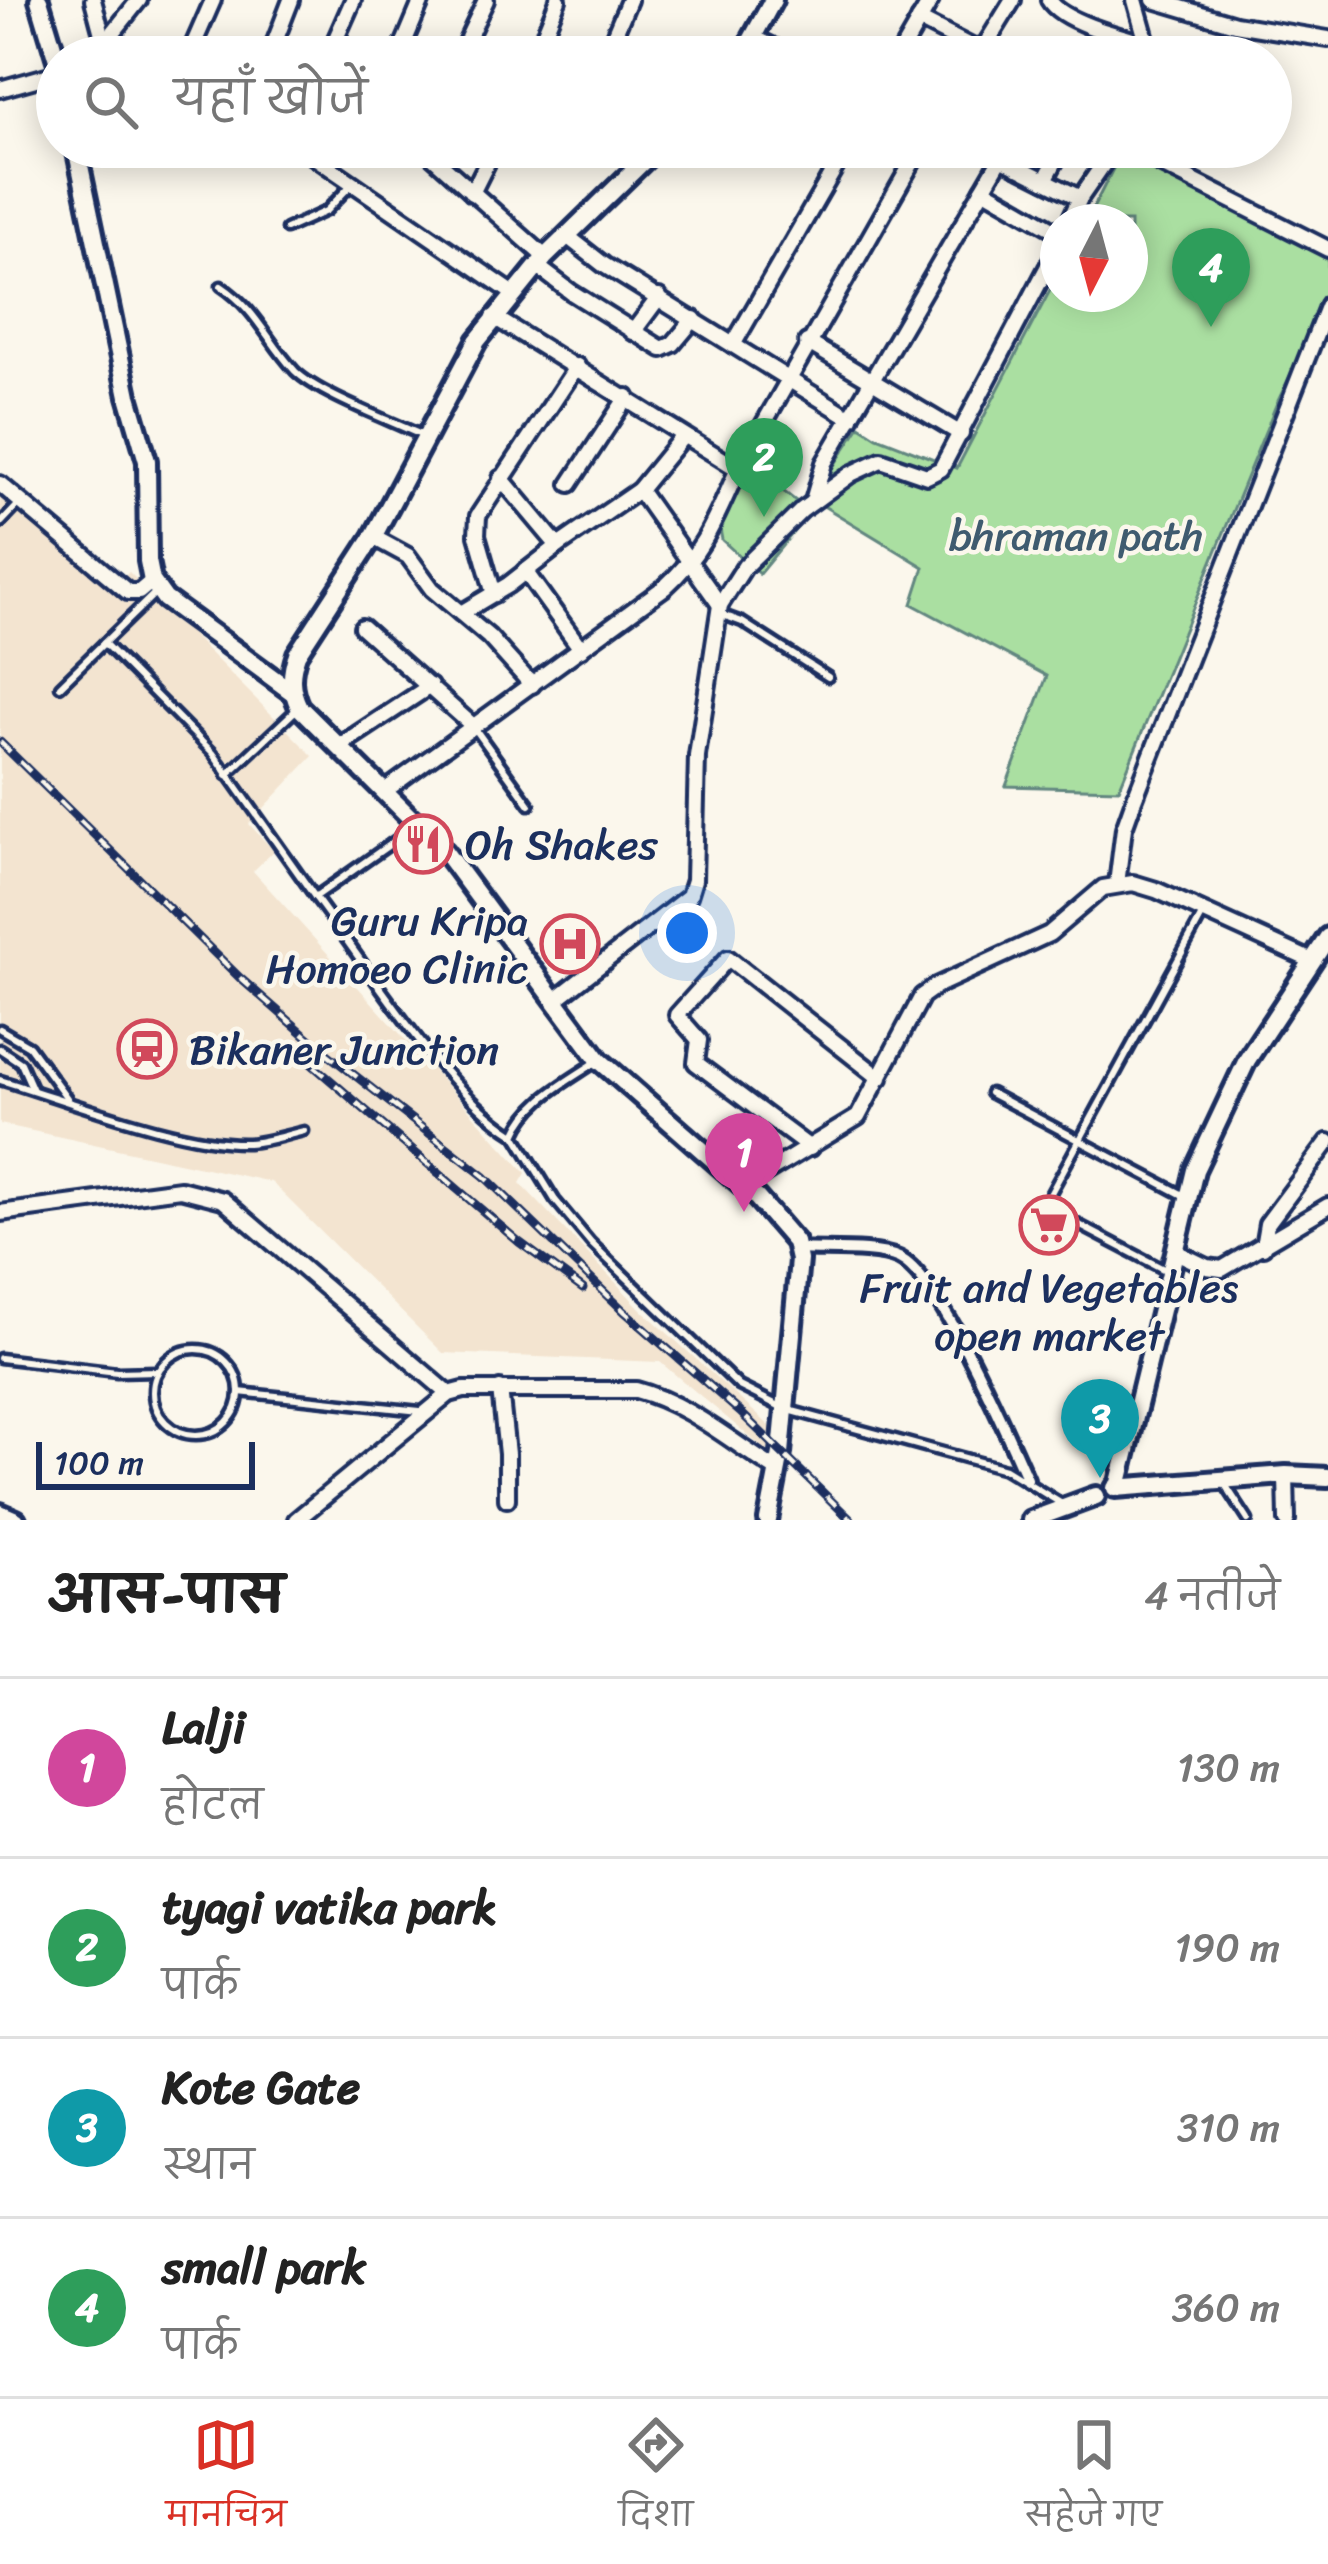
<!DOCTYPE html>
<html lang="hi">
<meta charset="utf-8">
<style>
:root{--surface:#fff;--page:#f2f2f2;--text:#222;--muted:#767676;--line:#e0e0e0;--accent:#d93025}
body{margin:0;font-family:Sriracha,"Playpen Sans Deva",sans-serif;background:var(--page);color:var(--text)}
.compass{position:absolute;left:1040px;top:204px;width:108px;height:108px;border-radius:50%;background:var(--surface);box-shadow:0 6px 30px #0003;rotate:186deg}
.scale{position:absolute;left:36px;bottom:30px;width:219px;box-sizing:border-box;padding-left:12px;border:6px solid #1b2f5e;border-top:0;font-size:33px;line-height:42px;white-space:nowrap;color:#1b2f5e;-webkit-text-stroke:9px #fbf7ec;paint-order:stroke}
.you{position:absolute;left:687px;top:933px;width:42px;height:42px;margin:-30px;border:9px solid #fff;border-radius:50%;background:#1a73e8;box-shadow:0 0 0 18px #1a73e833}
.badge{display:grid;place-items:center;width:78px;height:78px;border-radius:50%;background:var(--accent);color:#fff;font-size:39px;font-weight:700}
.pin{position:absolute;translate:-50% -99px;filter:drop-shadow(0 3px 6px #0008)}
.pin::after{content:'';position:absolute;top:63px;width:42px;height:36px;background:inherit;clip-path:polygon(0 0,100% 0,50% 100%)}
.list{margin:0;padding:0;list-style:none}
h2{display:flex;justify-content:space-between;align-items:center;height:156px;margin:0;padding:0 48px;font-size:51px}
h2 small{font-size:39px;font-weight:400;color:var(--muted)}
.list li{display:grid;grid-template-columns:78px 1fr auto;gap:36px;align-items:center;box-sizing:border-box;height:180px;padding:0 48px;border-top:3px solid var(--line)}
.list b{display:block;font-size:45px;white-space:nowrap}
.list p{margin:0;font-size:39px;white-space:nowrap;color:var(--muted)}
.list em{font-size:39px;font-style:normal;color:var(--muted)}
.icon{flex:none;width:66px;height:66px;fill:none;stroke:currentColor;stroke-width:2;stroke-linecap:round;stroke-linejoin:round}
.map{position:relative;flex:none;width:1328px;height:1520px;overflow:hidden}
.search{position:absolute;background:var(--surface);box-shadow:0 6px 30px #0003;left:36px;right:36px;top:36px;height:132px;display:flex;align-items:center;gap:30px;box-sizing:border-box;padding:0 42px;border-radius:66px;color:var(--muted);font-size:45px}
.sheet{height:876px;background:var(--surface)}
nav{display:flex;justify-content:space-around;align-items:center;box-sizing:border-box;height:168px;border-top:3px solid var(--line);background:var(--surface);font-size:33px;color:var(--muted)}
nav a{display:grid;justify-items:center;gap:6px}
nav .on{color:var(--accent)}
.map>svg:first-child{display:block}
</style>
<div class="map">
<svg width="1328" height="1520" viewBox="0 0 1328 1520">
<rect width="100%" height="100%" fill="#fbf7ec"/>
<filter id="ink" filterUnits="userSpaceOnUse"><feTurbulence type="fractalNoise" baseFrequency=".00833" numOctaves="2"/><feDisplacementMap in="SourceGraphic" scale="24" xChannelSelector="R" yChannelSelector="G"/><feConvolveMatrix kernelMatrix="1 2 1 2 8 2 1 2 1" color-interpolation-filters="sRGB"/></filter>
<g filter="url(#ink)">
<polygon fill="#f3e4d0" points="0,496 112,589 129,572 313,756 249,824 274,851 253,871 526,1173 520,1183 642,1310 772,1428 768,1452 660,1362 443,1353 271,1182 0,1124"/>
<g fill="#aadfa1" stroke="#628780" stroke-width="3">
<polygon points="1120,155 1328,249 1328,297 1276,405 1119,789 1006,786 1047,676 912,604 924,567 812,499 860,426 877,437 957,468 1058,275 1058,294 1130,294 1130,222 1086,222"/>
<polygon points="752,467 810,512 759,574 722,540 719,523"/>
</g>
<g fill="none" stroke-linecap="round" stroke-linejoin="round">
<g stroke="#1b2f5e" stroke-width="15">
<g id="service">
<polyline points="286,229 326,211 351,185"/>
<path d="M221,286C257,310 267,341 295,371C318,394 389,420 421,435"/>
<polyline points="0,524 19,504"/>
<polyline points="723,615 742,622 828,677"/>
<polyline points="104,643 213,753 315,897"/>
<polyline points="60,686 156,592"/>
<polyline points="473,726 530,805"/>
<polyline points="227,775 298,708"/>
<path d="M416,826L315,897C369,968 442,1089 515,1135"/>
<polyline points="0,1029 29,1046 67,1098"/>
<polyline points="0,1049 21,1063 33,1090"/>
<path d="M596,1062C565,1083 530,1100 515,1135L555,1200L591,1243L739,1386L785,1409L1005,1469L1062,1504"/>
<path d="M0,1080C67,1100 181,1145 248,1143C266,1142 286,1135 304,1131"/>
<polyline points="990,1093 1185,1196"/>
<polyline points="1169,1272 1062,1216 1047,1200 1204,912"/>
<circle cx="196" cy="1392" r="43"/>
<polyline points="0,1358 117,1372 157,1371"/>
<polyline points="239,1392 420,1411"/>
<polyline points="1224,1483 1248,1520"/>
</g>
</g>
<g stroke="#1b2f5e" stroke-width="20">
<path id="pedestrian" d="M798,1249C825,1251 875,1247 899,1258C940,1277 1007,1434 1027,1479"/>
</g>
<g stroke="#1b2f5e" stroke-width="22">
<g id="minor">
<polyline points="93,0 108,57"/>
<path d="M1049,0C1062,22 1122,37 1148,44"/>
<polyline points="1135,0 1151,57"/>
<polyline points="1154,0 1235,24 1328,39"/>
<polyline points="919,20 991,57"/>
<polyline points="753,37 794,57"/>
<polyline points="104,44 139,0"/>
<polyline points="188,57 213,0"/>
<polyline points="269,57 291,0"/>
<polyline points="334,57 334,43 353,0"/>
<polyline points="398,57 422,0"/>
<polyline points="459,57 486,0"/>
<polyline points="535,57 558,0"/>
<polyline points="605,57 629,0"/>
<polyline points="898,57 931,0"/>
<polyline points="978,57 1013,0"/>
<polyline points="1113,57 1123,37"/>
<polyline points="0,89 57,73"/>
<polyline points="300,147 514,294"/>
<polyline points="422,147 545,257"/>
<polyline points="979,147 1080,198"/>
<polyline points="1126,147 1328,249"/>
<polyline points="1018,167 1029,147"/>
<polyline points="1045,180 1063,147"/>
<polyline points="983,189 1058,232"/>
<polyline points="472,193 495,147"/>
<polyline points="1069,222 1080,198 1115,147"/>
<polyline points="567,236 604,265 851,418"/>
<polyline points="537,266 571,292 662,349 673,344 694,319"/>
<polyline points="494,317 738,469 921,147"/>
<polyline points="633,332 659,297"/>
<polyline points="807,342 961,434"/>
<polyline points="733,345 847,147"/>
<polyline points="501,478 558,546 639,490 683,436"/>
<polyline points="0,484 128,592 139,592 152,581"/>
<polyline points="570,484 627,397"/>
<polyline points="639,490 720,605"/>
<polyline points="813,501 824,463 1001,158"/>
<polyline points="373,537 408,556 432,589 489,637 532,685"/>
<polyline points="525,571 581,649"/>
<polyline points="494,594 477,535 478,516 577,366"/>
<polyline points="461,613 508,585 558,546"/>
<polyline points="362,627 473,726"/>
<polyline points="339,746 430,686"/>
<path d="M386,790L665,587C705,551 716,517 738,469"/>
<polyline points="1117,884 1124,828 1134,800 1328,304"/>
<polyline points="555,1000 689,896 694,880 697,756 720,605 745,566 802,510 851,474 881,460 927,476 941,469 1058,247"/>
<polyline points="810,1148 696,1063 699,1040 677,1015 728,958 880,1078"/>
<polyline points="743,1187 858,1117 922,996 936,986 1049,934 1103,888 1133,883 1156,890 1310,960"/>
<polyline points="0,1213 180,1189 223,1200 449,1394"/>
<polyline points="1263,1247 1267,1224 1328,1142"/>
<polyline points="1176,1252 1207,1267 1222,1269 1328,1206"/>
<polyline points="500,1389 507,1454 507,1499"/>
<polyline points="1286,1475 1287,1520"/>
<path d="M296,1520L449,1394L464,1390H636C689,1404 731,1442 777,1470"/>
</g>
</g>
<g stroke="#1b2f5e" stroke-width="26">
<g id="tertiary">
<polyline points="39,0 57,60"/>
<polyline points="742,57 773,0"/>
<polyline points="76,147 128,396 147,461 148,561 152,581 165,599 292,692"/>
<path d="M658,147L545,257L477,341L373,537L297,654C290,674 290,688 299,707L445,852L599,1060L757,1198L795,1242L799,1260L789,1366L781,1453L768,1520"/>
<polyline points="1118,1487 1195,1170 1247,1060 1328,937"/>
<polyline points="1115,1488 1286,1475 1328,1477"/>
<polyline points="0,1513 16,1520"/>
<polyline points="1031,1520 1096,1496"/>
</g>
</g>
<use href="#service" stroke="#fbf7ec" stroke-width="6"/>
<use href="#pedestrian" stroke="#fbf7ec" stroke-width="10"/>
<use href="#minor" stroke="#fbf7ec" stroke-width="14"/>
<use href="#tertiary" stroke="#fbf7ec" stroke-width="16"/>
<g stroke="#1b2f5e" stroke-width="9">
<g id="rail">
<polyline points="0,742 240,978 325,1052 484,1176 624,1311 740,1412 851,1520"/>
<polyline points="293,1048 519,1242 583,1289"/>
</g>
</g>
<use href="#rail" stroke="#fbf7ec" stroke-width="4.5" stroke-dasharray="14" stroke-linecap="butt"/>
</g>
</g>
<defs>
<g id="restaurant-ring" transform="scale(3)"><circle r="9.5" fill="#fbf7ec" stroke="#d1495b" stroke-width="1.5"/><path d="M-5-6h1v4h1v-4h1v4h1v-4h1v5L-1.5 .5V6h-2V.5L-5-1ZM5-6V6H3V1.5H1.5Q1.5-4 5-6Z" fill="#d1495b"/></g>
<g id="hospital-ring" transform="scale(3)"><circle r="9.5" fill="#fbf7ec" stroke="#d1495b" stroke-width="1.5"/><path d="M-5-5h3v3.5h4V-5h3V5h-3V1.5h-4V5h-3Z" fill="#d1495b"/></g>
<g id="station-ring" transform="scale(3)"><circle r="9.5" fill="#fbf7ec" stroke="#d1495b" stroke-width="1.5"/><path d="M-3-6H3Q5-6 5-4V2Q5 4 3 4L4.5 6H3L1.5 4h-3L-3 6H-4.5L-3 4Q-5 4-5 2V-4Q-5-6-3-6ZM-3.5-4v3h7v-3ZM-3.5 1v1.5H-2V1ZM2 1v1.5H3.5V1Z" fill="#d1495b"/></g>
<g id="supermarket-ring" transform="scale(3)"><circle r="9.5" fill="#fbf7ec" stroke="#d1495b" stroke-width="1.5"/><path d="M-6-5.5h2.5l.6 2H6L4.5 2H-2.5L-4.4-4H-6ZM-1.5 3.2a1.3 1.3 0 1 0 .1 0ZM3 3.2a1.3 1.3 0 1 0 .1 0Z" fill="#d1495b"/></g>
</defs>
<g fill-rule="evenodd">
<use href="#restaurant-ring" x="423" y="844"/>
<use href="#hospital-ring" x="570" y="944"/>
<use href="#station-ring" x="147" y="1049"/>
<use href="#supermarket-ring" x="1049" y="1225"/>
</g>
<g text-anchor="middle" stroke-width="9" stroke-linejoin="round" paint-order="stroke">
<g font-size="42" fill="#3f5b6f" stroke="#fbf7ec">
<text x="1076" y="550">bhraman path</text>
</g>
<g font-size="42" fill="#1b2f5e" stroke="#fbf7ec" text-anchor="start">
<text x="465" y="859">Oh Shakes</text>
<text x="528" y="935" text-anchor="end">Guru Kripa<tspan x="528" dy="48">Homoeo Clinic</tspan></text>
<text x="189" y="1064">Bikaner Junction</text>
<text x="1049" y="1302" text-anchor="middle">Fruit and Vegetables<tspan x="1049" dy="48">open market</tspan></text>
</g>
</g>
</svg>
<svg class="compass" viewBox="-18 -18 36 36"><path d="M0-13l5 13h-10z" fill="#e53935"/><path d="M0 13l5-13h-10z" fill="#767676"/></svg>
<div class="scale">100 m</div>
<div class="you"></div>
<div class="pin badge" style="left:744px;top:1212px;background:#d1479c">1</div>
<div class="pin badge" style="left:764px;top:517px;background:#2e9e5b">2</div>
<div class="pin badge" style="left:1100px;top:1478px;background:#0f9aa8">3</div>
<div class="pin badge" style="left:1211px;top:327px;background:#2e9e5b">4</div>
<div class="search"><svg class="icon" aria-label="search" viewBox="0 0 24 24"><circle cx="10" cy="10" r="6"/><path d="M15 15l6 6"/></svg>यहाँ खोजें</div>
</div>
<section class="sheet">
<h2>आस-पास<small>4 नतीजे</small></h2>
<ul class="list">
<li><span class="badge" style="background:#d1479c">1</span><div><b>Lalji</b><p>होटल</p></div><em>130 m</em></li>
<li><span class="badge" style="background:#2e9e5b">2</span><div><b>tyagi vatika park</b><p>पार्क</p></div><em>190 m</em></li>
<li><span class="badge" style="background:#0f9aa8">3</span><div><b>Kote Gate</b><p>स्थान</p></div><em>310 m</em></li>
<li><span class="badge" style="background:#2e9e5b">4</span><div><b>small park</b><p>पार्क</p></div><em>360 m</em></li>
</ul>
</section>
<nav>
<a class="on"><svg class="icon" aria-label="map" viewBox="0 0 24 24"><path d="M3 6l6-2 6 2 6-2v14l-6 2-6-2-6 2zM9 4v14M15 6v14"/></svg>मानचित्र</a>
<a><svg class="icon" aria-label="directions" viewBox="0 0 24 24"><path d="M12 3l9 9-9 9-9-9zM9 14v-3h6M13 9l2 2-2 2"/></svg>दिशा</a>
<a><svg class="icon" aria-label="saved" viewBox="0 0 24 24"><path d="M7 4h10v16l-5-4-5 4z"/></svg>सहेजे गए</a>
</nav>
